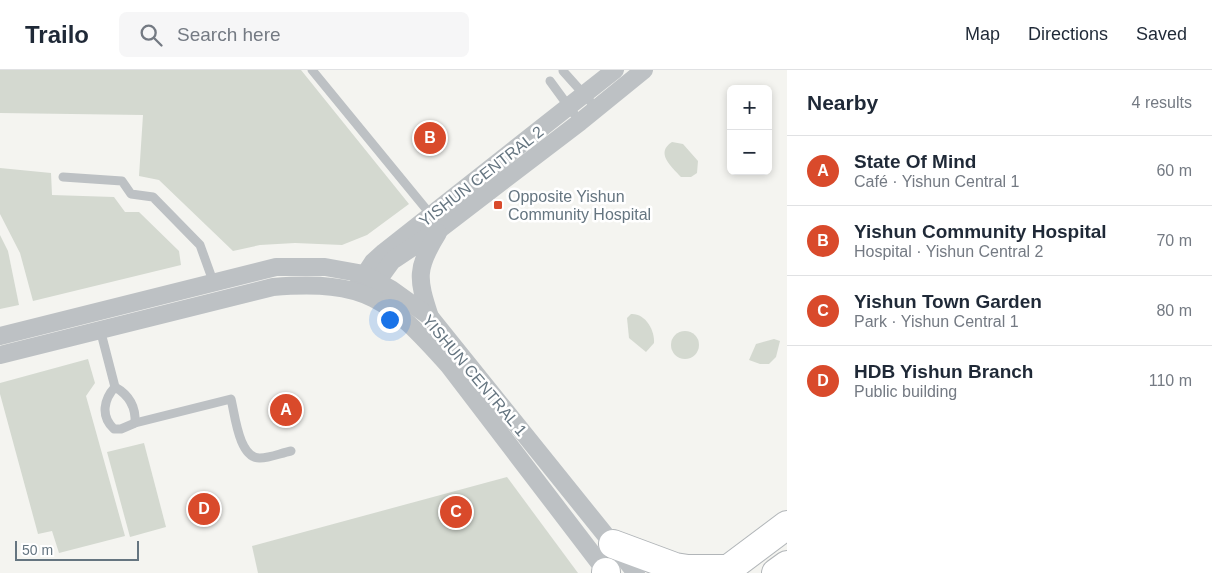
<!DOCTYPE html>
<meta charset="utf-8">
<style>
:root{--surface:#fff;--page:#f6f6f7;--text:#1f2937;--muted:#747a83;--line:#e0e1e3;--accent:#d94a2b}
body{margin:0;font-family:Arial,sans-serif;background:var(--page);color:var(--text)}
.controls{position:absolute;right:15px;top:15px;display:grid;overflow:hidden;border-radius:8px;box-shadow:0 2px 8px #0003}
.controls button{width:45px;height:45px;display:grid;place-items:center;padding:0;border:0;border-bottom:1px solid var(--line);background:var(--surface);color:var(--text);font:25px sans-serif}
.scale{position:absolute;left:15px;bottom:12px;width:124px;box-sizing:border-box;padding-left:5px;border:2px solid #657580;border-top:0;font-size:14px;line-height:18px;white-space:nowrap;color:#657580;-webkit-text-stroke:4px #fff;paint-order:stroke}
.you{position:absolute;left:389px;top:249px;width:18px;height:18px;margin:-12px;border:4px solid #fff;border-radius:50%;background:#1a73e8;box-shadow:0 0 0 8px #1a73e833}
.badge{display:grid;place-items:center;width:32px;height:32px;border-radius:50%;background:var(--accent);color:#fff;font-size:16px;font-weight:700}
.pin{position:absolute;translate:-50% -50%;border:2px solid #fff;box-shadow:0 1px 5px #0006}
.list{margin:0;padding:0;list-style:none}
h2{display:flex;justify-content:space-between;align-items:center;height:65px;margin:0;padding:0 20px;font-size:21px}
h2 small{font-size:16px;font-weight:400;color:var(--muted)}
.list li{display:grid;grid-template-columns:32px 1fr auto;gap:15px;align-items:center;box-sizing:border-box;height:70px;padding:0 20px;border-top:1px solid var(--line)}
.list b{display:block;font-size:19px;white-space:nowrap}
.list p{margin:0;font-size:16px;white-space:nowrap;color:var(--muted)}
.list em{font-size:16px;font-style:normal;color:var(--muted)}
.icon{flex:none;width:28px;height:28px;fill:none;stroke:currentColor;stroke-width:2;stroke-linecap:round;stroke-linejoin:round}
.map{position:relative;flex:none;width:787px;height:503px;overflow:hidden}
header{display:flex;align-items:center;gap:30px;box-sizing:border-box;height:70px;padding:0 25px;background:var(--surface);border-bottom:1px solid var(--line)}
header strong{font-size:24px}
nav{display:flex;gap:28px;margin-inline-start:auto;font-size:18px}
.search{width:350px;height:45px;background:var(--page);display:flex;align-items:center;gap:12px;box-sizing:border-box;padding:0 18px;border-radius:8px;color:var(--muted);font-size:19px}
main{display:flex}
aside{flex:1;background:var(--surface)}
.map>svg:first-child{display:block}
</style>
<header>
<strong>Trailo</strong>
<div class="search"><svg class="icon" aria-label="search" viewBox="0 0 24 24"><circle cx="10" cy="10" r="6"/><path d="M15 15l6 6"/></svg>Search here</div>
<nav><a>Map</a><a>Directions</a><a>Saved</a></nav>
</header>
<main>
<div class="map">
<svg width="787" height="503" viewBox="0 0 787 503">
<rect width="100%" height="100%" fill="#f4f4f0"/>
<g fill="#d4d9d0">
<polygon points="0,0 301,0 409,134 367,165 342,175 295,173 260,175 233,181 159,110 139,106 143,45 0,43"/>
<path d="M672,72L683,74L698,91L697,103L691,107H681C671,96 655,83 672,72Z"/>
<polygon points="0,98 51,103 52,125 114,127 125,142 139,142 179,181 181,195 33,231 20,183 0,144"/>
<polygon points="0,165 8,181 19,235 0,239"/>
<path d="M631,244C645,243 655,260 654,273L646,282L629,268L627,248Z"/>
<circle cx="685" cy="275" r="14"/>
<polygon points="774,269 780,271 776,287 769,294 760,294 749,290 756,274"/>
<polygon points="88,289 95,313 86,326 125,466 59,483 52,461 38,464 0,324 0,313"/>
<polygon points="144,373 166,457 130,467 107,382"/>
<polygon points="507,407 578,503 258,503 252,476"/>
</g>
<g fill="none" stroke-linecap="round" stroke-linejoin="round">
<g stroke="#b1b5b8" stroke-width="30">
<g id="primary">
<polyline points="613,474 675,497 688,499 729,499"/>
<polyline points="606,502 606,503"/>
<polyline points="723,503 787,455"/>
<polyline points="776,503 787,495"/>
</g>
</g>
<g stroke="#bdc1c4" stroke-width="9">
<polyline points="312,0 431,145"/>
<polyline points="563,1 597,39"/>
<polyline points="550,11 580,52"/>
<polyline points="63,107 122,111 131,124 153,127 200,175 213,211"/>
<path d="M100,259L115,317C129,325 136,337 135,353"/>
<path d="M115,317C104,329 100,346 114,359H121L135,353L231,329C235,345 239,389 260,388C270,388 281,383 291,381"/>
</g>
<g stroke="#bdc1c4" stroke-width="18">
<polyline points="358,215 373,192 384,182 615,0"/>
<polyline points="371,220 392,191 440,159 580,52 644,0"/>
<path d="M430,247C417,208 416,198 438,163"/>
<polyline points="0,266 276,197 325,197 364,204 391,219 430,247 636,503"/>
<path d="M0,285L273,217C367,210 388,228 449,296L607,503"/>
</g>
<use href="#primary" stroke="#fff" stroke-width="28"/>
</g>
<rect fill="#d94a2b" stroke="#fff" stroke-width="2" x="493" y="130" width="10" height="10" rx="2.5"/>
<g text-anchor="middle" stroke-width="5" stroke-linejoin="round" paint-order="stroke">
<g font-size="16" fill="#657580" stroke="#fff">
<text transform="translate(481 106) rotate(-38)" y="6">YISHUN CENTRAL 2</text>
<text transform="translate(475 305) rotate(50)" y="6">YISHUN CENTRAL 1</text>
</g>
<g font-size="16" fill="#657580" stroke="#fff" text-anchor="start">
<text x="508" y="132">Opposite Yishun<tspan x="508" dy="18">Community Hospital</tspan></text>
</g>
</g>
</svg>
<div class="controls">
<button>+</button>
<button>−</button>
</div>
<div class="scale">50 m</div>
<div class="you"></div>
<div class="pin badge" style="left:286px;top:340px">A</div>
<div class="pin badge" style="left:430px;top:68px">B</div>
<div class="pin badge" style="left:456px;top:442px">C</div>
<div class="pin badge" style="left:204px;top:439px">D</div>
</div>
<aside>
<h2>Nearby<small>4 results</small></h2>
<ul class="list">
<li><span class="badge">A</span><div><b>State Of Mind</b><p>Café · Yishun Central 1</p></div><em>60 m</em></li>
<li><span class="badge">B</span><div><b>Yishun Community Hospital</b><p>Hospital · Yishun Central 2</p></div><em>70 m</em></li>
<li><span class="badge">C</span><div><b>Yishun Town Garden</b><p>Park · Yishun Central 1</p></div><em>80 m</em></li>
<li><span class="badge">D</span><div><b>HDB Yishun Branch</b><p>Public building</p></div><em>110 m</em></li>
</ul>
</aside>
</main>
